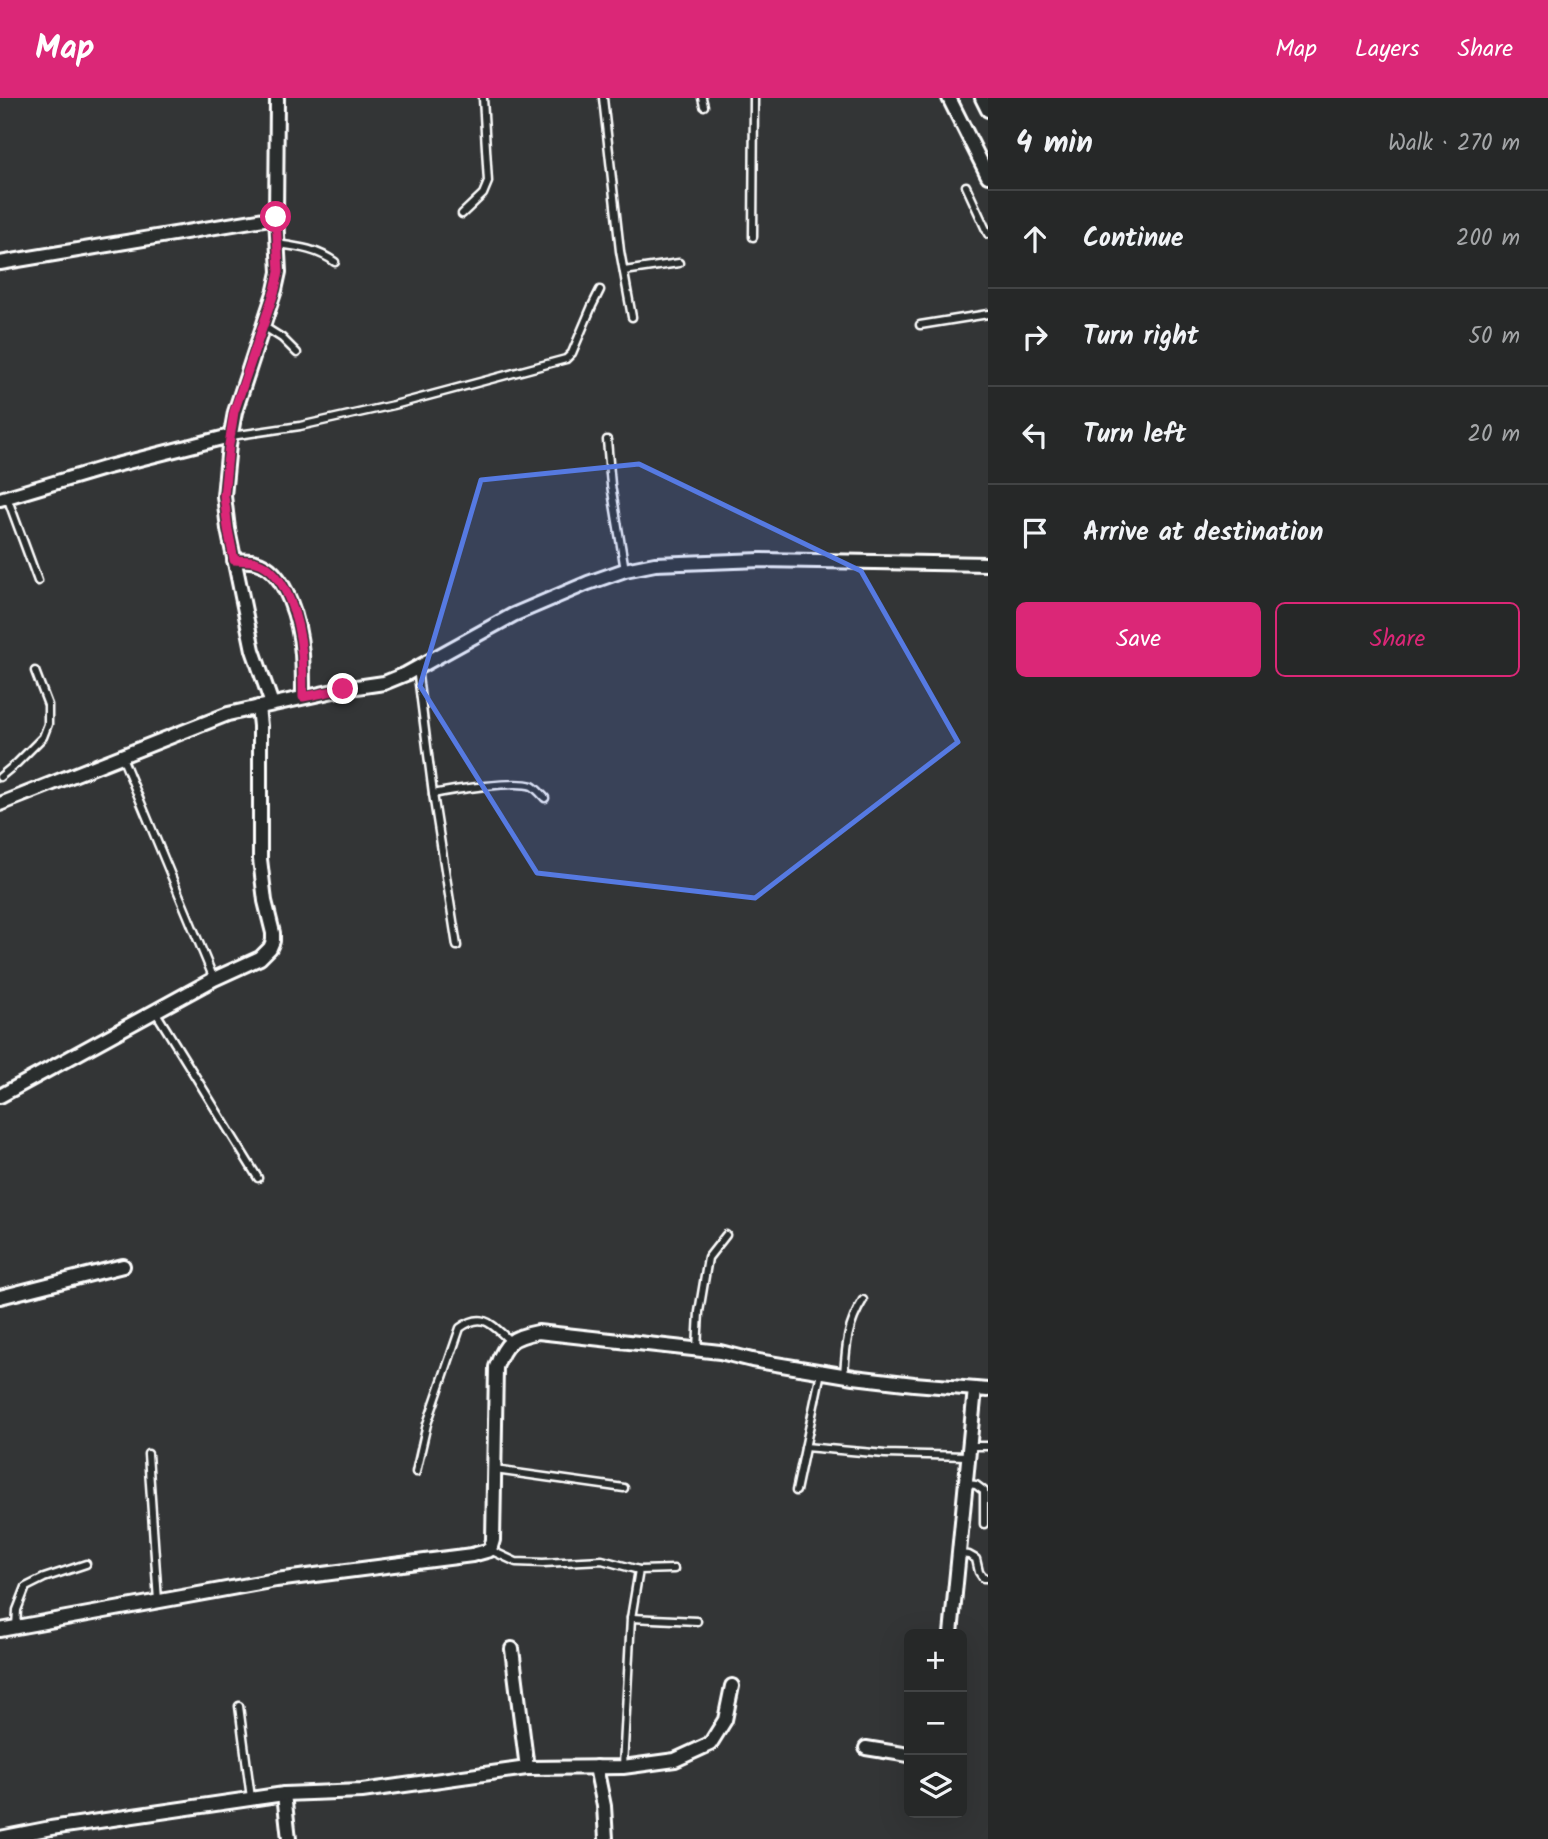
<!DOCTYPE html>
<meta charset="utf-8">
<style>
:root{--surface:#262828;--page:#2e3030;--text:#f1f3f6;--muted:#a4a6a8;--line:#424445;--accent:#db2777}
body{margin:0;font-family:Kalam,sans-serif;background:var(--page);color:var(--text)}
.controls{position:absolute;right:21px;bottom:21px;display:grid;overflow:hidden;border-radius:10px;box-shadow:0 7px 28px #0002}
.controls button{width:63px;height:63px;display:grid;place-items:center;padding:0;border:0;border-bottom:2px solid var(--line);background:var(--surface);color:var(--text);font:35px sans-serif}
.stop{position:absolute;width:21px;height:21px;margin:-16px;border:5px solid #db2777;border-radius:50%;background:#fff}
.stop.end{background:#db2777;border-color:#fff;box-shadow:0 2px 7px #0008}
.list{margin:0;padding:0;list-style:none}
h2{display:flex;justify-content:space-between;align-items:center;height:91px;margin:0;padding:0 28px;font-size:30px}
h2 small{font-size:23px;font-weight:400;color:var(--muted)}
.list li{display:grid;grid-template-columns:46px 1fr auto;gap:21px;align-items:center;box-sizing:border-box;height:98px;padding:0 28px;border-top:2px solid var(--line)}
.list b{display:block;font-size:26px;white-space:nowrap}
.list em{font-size:23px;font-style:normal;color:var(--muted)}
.actions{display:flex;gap:14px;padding:21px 28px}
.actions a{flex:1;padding:16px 0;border:2px solid var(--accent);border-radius:10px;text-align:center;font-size:24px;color:var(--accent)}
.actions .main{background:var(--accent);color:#fff}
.icon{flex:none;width:38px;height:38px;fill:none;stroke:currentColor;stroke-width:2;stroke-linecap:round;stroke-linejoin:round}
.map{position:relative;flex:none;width:988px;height:1741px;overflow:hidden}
header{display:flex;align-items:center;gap:42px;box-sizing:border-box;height:98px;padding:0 35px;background:var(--accent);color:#fff}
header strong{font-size:33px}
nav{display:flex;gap:38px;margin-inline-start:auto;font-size:24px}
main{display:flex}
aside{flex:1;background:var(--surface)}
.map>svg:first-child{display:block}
</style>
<header>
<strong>Map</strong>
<nav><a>Map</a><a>Layers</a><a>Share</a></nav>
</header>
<main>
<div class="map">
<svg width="988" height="1741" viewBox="0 0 988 1741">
<rect width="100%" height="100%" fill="#333536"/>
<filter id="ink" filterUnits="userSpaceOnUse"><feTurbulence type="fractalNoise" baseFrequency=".0143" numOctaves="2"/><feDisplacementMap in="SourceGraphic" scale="14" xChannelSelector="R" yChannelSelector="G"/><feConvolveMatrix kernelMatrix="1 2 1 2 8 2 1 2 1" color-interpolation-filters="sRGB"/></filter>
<g filter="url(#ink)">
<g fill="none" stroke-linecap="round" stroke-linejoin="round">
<g stroke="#fff" stroke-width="11">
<g id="service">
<polyline points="603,0 620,153 632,219"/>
<polyline points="702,0 704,8"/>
<polyline points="966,88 988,136"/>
<polyline points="462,116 483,96 488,84 483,0"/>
<polyline points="753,139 754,0"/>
<path d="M277,146C299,149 317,151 335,164"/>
<polyline points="624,173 679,165"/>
<polyline points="920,227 988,216"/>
<polyline points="263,228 282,240 297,255"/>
<polyline points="231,338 300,328 394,307 566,261 572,255 592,208 600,192"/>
<polyline points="607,342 611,387 625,472"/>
<polyline points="7,399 38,483"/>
<polyline points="417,570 433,696 457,848"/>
<polyline points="122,659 214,881"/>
<polyline points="0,679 17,665 43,639 48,626 48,607 35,573"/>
<path d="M433,696C452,692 516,682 532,688C536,690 541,696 545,700"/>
<polyline points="155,913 258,1080"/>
<polyline points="697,1251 699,1214 708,1160 726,1137"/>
<path d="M844,1277C846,1247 847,1228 863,1202"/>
<polyline points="970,1348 988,1348"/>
<polyline points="805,1349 885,1356 968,1358"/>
<polyline points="148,1356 158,1503"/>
<polyline points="495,1372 624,1390"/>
<path d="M416,1374L427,1326L460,1230C484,1213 492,1227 510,1243"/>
<polyline points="967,1386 976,1387 984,1393 984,1426"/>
<polyline points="796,1393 821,1274"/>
<polyline points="490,1452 516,1464 543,1465 602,1462 639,1472"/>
<polyline points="959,1456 969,1457 976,1461 979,1474 983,1480 988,1480"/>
<polyline points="631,1520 697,1523"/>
<polyline points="16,1529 17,1512 26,1489 44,1480 86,1466"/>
<polyline points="239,1608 251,1700"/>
<polyline points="623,1668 631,1520 639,1472 674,1471"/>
</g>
</g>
<g stroke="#fff" stroke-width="18">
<g id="minor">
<polyline points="949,0 988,78"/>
<polyline points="982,0 988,12"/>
<polyline points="0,165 276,119"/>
<polyline points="0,401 104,370 230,338"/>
<path d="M234,462C241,463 249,462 256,464C287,472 300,528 302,556C303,570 303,585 303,599"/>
<polyline points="272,606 253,552 228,431 224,398 229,347 235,314 275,192 279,174 276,119 277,0"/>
<polyline points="0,706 228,616 343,591 384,585 406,576 513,517 588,485 625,472 655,466 761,462 988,466"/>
<polyline points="0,998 214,881 260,860 270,850 273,843 273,835 265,803 260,761 260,628 258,609"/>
<polyline points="0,1199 123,1168"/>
<path d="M0,1532L276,1482L472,1457L490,1452L493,1442L496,1269C505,1244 512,1239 538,1234L720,1254L752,1262L854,1279L914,1286L988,1292"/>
<polyline points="951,1536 975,1291"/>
<polyline points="512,1551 527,1670"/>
<polyline points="866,1650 909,1657"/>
<polyline points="596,1669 604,1708 606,1741"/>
<polyline points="284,1696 289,1741"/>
<polyline points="0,1740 51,1730 284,1696 362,1693 527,1670 623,1669 675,1662 710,1646 725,1622 732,1588"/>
</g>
</g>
<use href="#service" stroke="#2a2d2e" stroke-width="6"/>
<use href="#minor" stroke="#2a2d2e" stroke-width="12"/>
</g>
</g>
<g fill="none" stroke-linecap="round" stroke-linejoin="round" filter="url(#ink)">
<path stroke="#db2777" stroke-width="9" d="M276,119L279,174L275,192L234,314L229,347L224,398L228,431L234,462C241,463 249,462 256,464C287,472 300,528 302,556C303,570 303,585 303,599L343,591"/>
</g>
<path fill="#567ae2" fill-opacity="0.2" stroke="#567ae2" stroke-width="5" stroke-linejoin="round" d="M639,366L861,473L958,644L755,800L537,775L420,588L481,382Z"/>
</svg>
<div class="controls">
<button>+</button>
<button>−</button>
<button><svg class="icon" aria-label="layers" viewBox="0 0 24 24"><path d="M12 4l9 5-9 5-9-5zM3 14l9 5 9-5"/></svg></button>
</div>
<div class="stop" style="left:276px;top:119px"></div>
<div class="stop end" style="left:343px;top:591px"></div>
</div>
<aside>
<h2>4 min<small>Walk · 270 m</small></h2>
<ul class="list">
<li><svg class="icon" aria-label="ahead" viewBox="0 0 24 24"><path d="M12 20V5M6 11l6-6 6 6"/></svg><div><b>Continue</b></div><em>200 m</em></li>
<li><svg class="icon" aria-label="right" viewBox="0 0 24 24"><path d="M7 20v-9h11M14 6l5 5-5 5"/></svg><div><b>Turn right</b></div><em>50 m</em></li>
<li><svg class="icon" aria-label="left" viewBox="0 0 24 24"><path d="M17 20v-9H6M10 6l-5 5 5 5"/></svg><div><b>Turn left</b></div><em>20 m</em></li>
<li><svg class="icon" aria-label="arrive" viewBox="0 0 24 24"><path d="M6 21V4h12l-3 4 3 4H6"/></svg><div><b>Arrive at destination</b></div></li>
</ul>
<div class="actions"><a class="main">Save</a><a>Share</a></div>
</aside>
</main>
